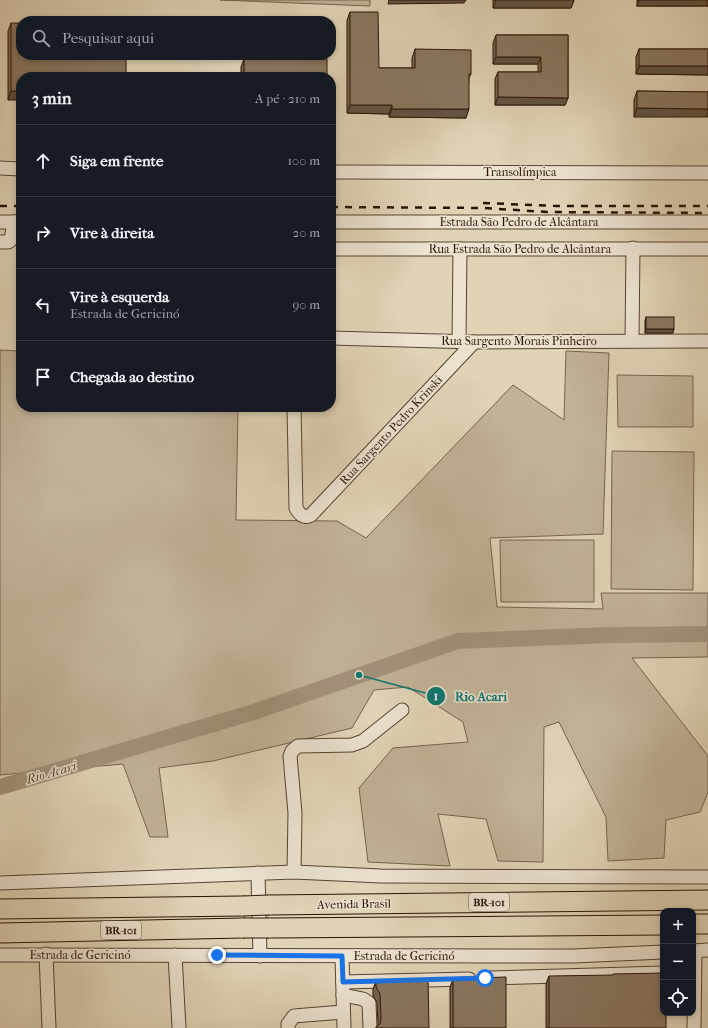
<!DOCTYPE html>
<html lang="pt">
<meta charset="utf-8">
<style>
:root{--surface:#171b24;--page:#242831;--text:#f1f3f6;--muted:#9ea1a6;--line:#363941}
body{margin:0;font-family:"IM FELL French Canon",serif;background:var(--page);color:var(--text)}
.controls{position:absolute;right:12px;bottom:12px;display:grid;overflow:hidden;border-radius:8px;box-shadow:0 2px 6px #0003}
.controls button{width:36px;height:36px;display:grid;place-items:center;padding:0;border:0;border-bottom:1px solid var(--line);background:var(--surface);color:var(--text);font:20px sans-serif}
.stop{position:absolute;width:12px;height:12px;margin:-9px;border:3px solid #1a73e8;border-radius:50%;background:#fff}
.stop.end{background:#1a73e8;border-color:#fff;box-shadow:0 1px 4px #0008}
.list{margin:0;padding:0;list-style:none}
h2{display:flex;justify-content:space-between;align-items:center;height:52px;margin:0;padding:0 16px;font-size:17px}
h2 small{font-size:13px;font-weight:400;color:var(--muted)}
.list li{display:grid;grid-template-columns:26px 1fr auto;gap:12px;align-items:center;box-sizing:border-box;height:72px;padding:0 16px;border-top:1px solid var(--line)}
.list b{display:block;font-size:15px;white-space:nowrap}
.list p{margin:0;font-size:13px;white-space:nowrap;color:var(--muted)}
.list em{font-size:13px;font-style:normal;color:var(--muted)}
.icon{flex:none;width:22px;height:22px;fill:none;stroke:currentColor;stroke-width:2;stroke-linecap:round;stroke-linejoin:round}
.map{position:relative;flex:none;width:708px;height:1028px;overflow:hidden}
.search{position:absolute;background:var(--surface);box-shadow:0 2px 6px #0003;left:16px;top:16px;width:320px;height:44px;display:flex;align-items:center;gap:10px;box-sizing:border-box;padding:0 14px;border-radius:16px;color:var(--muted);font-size:15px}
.panel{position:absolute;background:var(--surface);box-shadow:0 2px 6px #0003;left:16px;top:72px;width:320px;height:340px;border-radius:16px}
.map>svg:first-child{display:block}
</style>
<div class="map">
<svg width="708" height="1028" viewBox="0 0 708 1028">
<rect width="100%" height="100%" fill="#e0d3b6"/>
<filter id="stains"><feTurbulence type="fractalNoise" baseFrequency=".005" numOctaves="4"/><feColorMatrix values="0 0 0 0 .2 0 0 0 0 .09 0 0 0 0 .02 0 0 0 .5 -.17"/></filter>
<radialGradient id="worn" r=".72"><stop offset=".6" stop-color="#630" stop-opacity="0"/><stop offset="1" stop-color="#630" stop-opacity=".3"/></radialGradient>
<g fill="#c1b298" stroke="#76624e">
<polygon points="220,0 370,0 370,6"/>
<polygon points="0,350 21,351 21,407 238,407 236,520 337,521 366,538 513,385 564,420 566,351 609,353 603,534 490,538 497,607 603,609 601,593 708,593 708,657 632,658 708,756 708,792 700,812 666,820 664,858 608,861 606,817 559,722 544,727 543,862 498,861 486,819 438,814 450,866 368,862 359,788 393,748 468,742 463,722 408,687 374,690 352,728 213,761 159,768 168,837 150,837 123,764 0,775"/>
<polygon points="617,375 693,376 693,427 618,427"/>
<polygon points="612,451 694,452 693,590 611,589"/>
<polygon points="500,540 594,540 594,602 501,602"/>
</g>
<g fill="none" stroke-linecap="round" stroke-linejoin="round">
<polyline stroke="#a2917a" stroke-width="16" points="0,787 254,712 458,641 612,635 708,634"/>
<g stroke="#584231" stroke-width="15">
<g id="minor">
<polyline points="0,168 21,169"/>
<polyline points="331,172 708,173"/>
<polyline points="0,222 21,222"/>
<polyline points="331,222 708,222"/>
<polyline points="0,242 8,242 11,240 14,222"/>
<polyline points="331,249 708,249"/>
<polyline points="331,338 474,342 708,341"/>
<polyline points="632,341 633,248"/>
<polyline points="459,342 460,249"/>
<path d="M294,407L296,508C299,514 304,519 311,515L474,342"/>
<polyline points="294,872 295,813 290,756 292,751 298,746 352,745 363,741 402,710"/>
<polyline points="258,873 260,956"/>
<polyline points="0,883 294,872 381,876 708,877"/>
<polyline points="693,951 708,950"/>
<polyline points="46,954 49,1028"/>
<polyline points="0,955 506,956 574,956 663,952"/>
<polyline points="175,955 179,1028"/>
<polyline points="342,957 344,1028"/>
<polyline points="489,978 663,973"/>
<polyline points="343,982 469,979"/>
<polyline points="343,995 363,999 369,1003 370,1028"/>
<polyline points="288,1028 288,1024 294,1016 343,1012"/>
<polyline points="694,1028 695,951"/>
</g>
</g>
<g stroke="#2a1205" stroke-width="21">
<g id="highway">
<polyline points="269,905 708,900"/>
<polyline points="0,909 243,906"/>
<polyline points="693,924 708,924"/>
<polyline points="269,928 663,925"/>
<polyline points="0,933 243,928"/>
</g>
</g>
<use href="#minor" stroke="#ebe2d0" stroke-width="13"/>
<use href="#highway" stroke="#e0d3b6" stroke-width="19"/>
<g stroke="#2a1205" stroke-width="2.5" stroke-dasharray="7 7" stroke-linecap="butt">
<polyline points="483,203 556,206 708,206"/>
<polyline points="0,206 21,206"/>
<polyline points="331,207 484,208 547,212 708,213"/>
</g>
<g stroke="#2a1205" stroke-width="21" stroke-linecap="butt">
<g id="highway-bridge">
<polyline points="243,906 269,905"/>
<polyline points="243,928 269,928"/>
</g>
</g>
<use href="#highway-bridge" stroke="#e0d3b6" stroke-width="19"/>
</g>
<g fill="#766553" stroke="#2a1205">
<polygon points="493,0 574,0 571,8 493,8"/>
<rect x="637" y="0" width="71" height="6"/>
<polygon points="350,12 379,68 412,68 412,58 415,49 471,74 469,78 466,118 389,117 389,114 347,113 347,20"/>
<polygon points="11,23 21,77 8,100 8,31"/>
<polygon points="496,35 568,35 568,98 565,105 495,105 495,79 498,72 538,72 538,64 493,64 493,43"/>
<polygon points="639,49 708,49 708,75 636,74 636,57"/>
<polygon points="244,59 327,77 241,77 241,67"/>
<polygon points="637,91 708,92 634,117 634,100"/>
<polygon points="646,317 673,333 645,333 645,321"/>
<polygon points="549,976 666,1028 546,1028 546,984"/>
<polygon points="453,979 506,1028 450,1028 450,987"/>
<polygon points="376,981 429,1028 376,1028 378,1025 377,1002 373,996 373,989"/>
</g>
<g fill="#605344" stroke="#2a1205">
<polygon points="389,0 466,0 464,3 388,4"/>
<polygon points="496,0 574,0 571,8 493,8"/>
<polygon points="639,0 708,0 708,6 637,6"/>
<polygon points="496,57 541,57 538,64 493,64"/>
<polygon points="639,66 708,66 708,75 636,74"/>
<polygon points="11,91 21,91 21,100 8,100"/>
<polygon points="498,97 568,98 565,105 495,105"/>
<polygon points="350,105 392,105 389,114 347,113"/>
<polygon points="637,108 708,109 708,117 634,117"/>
<polygon points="392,109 469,109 466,118 389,117"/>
<polygon points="646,329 674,329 673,333 645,333"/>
</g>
<g fill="#897661" stroke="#2a1205">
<polygon points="350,12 378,12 379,68 415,68 415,49 471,50 471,74 469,74 469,109 392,109 392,105 350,105"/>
<polygon points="11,23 21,23 21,55 126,55 126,77 21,77 21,91 11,91"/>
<polygon points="496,35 568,35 568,98 498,97 498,72 541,72 541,57 496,57"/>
<rect x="639" y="49" width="69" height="17"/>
<rect x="244" y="59" width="83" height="18"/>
<polygon points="637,91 708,92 708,109 637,108"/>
<rect x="646" y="317" width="28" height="12"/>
<polygon points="663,973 663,1013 666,1013 666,1028 549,1028 549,976 613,975 613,974"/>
<polygon points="506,977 506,1028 453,1028 453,979"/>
<polygon points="428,979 429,1028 376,1028 376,1027 380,1024 381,1019 380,994 376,987 376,981"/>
</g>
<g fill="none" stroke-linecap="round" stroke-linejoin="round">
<polyline stroke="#1a73e8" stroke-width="5" points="217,955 342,956 343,982 485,978"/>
</g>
<g text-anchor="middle" stroke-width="3" stroke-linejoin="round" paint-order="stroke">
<g fill="#ebe2d0" stroke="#645042" stroke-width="1">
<rect x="469" y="893" width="40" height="18" rx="3"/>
<rect x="101" y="921" width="40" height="18" rx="3"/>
</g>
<g font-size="11" font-weight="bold" fill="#2a1205">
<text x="489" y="906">BR-101</text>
<text x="121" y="934">BR-101</text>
</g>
<g font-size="12" fill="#2a1205" stroke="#ebe2d0">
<text x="520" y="176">Transolímpica</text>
<text x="519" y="226">Estrada São Pedro de Alcântara</text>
<text x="520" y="253">Rua Estrada São Pedro de Alcântara</text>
<text x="519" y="345">Rua Sargento Morais Pinheiro</text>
<text transform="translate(391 430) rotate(-47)" y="4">Rua Sargento Pedro Krinski</text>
<text transform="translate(354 904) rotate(-1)" y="4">Avenida Brasil</text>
<text x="80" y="959">Estrada de Gericinó</text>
<text x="404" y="960">Estrada de Gericinó</text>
</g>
<g font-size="13" font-style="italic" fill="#5a4534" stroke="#ebe2d0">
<text transform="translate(51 772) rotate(-16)" y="5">Rio Acari</text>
</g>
</g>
<path fill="none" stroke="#0f766e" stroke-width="1.5" d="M359 675L436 696"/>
<g fill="#0f766e" stroke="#ebe2d0" stroke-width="1.5">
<circle cx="359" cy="675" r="4"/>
<circle cx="436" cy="696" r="10"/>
</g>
<g font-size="12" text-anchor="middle" font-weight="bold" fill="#fff">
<text x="436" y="700">1</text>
</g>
<g font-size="13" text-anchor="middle" font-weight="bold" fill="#0f766e" stroke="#ebe2d0" stroke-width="3" stroke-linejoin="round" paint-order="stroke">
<text x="481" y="701">Rio Acari</text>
</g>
<rect width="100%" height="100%" filter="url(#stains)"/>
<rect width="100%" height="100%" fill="url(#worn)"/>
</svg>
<div class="controls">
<button>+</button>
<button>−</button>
<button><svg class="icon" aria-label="locate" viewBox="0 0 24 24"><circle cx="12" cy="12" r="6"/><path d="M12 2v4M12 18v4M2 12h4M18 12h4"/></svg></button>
</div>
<div class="stop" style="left:485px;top:978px"></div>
<div class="stop end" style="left:217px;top:955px"></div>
<div class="search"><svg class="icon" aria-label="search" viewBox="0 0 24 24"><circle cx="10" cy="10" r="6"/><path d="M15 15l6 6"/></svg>Pesquisar aqui</div>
<section class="panel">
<h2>3 min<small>A pé · 210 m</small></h2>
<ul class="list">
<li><svg class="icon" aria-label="ahead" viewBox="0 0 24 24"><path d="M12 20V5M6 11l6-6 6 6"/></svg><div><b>Siga em frente</b></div><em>100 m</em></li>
<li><svg class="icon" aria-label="right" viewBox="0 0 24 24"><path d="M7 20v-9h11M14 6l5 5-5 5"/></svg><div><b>Vire à direita</b></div><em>20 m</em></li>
<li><svg class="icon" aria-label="left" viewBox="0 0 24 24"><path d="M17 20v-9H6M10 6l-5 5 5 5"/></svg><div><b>Vire à esquerda</b><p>Estrada de Gericinó</p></div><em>90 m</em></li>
<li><svg class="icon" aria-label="arrive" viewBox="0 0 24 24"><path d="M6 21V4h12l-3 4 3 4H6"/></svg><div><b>Chegada ao destino</b></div></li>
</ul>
</section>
</div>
